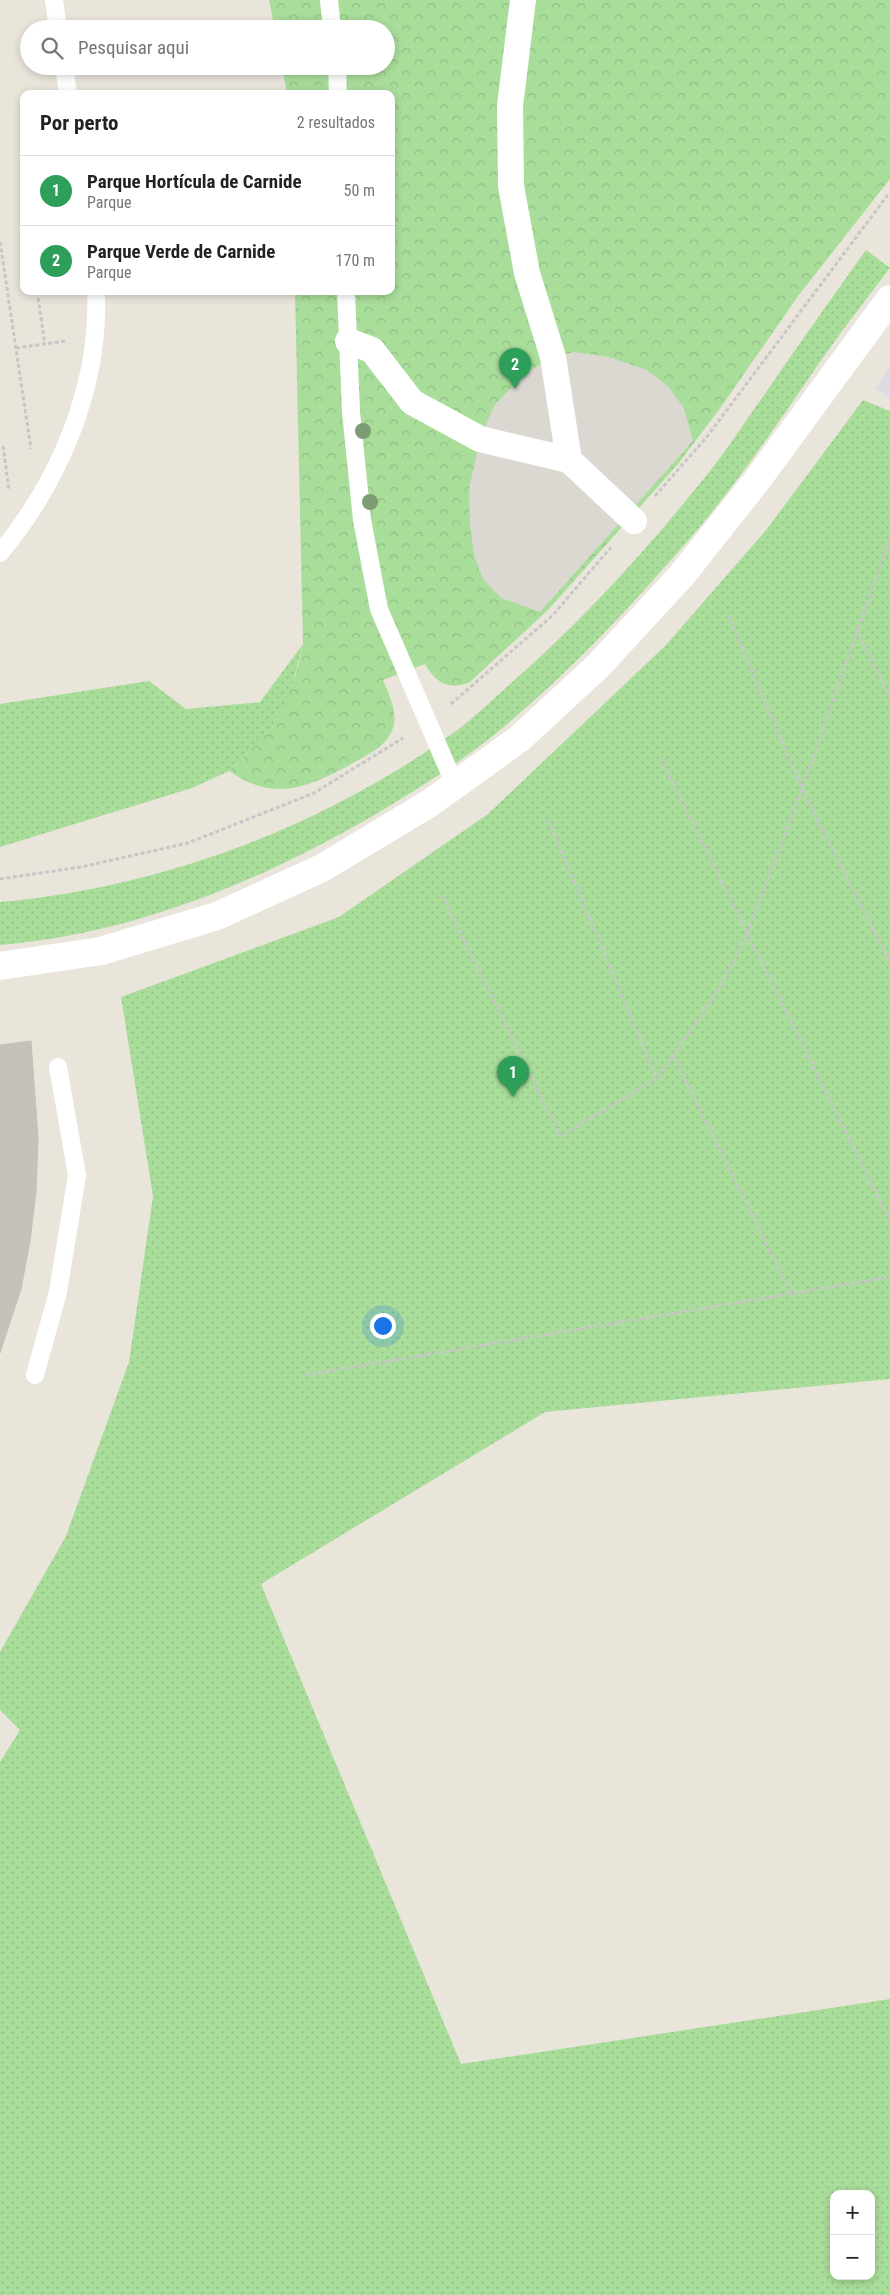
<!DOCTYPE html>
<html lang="pt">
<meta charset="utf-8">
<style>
:root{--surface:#fff;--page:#f6f6f6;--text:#222;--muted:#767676;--line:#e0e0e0;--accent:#111827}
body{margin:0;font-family:"Roboto Condensed",sans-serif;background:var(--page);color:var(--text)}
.controls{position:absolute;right:15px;bottom:15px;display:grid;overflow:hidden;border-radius:10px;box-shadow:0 2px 8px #0003}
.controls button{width:45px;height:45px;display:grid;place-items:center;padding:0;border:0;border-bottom:1px solid var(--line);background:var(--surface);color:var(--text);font:25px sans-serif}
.you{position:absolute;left:382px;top:1325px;width:18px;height:18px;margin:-12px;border:4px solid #fff;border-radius:50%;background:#1a73e8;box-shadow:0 0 0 8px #1a73e833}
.badge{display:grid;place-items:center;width:32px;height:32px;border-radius:50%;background:var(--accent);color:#fff;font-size:16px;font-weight:700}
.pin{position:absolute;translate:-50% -41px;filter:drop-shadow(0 1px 2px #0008)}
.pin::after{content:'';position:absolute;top:26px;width:18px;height:15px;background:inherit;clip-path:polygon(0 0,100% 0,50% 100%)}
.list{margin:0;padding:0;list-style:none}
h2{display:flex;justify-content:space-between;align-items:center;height:65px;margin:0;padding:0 20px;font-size:21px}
h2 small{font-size:16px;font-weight:400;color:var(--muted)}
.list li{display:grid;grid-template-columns:32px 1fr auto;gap:15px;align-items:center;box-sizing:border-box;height:70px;padding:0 20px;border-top:1px solid var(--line)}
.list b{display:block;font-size:19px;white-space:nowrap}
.list p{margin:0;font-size:16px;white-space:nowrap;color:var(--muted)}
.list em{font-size:16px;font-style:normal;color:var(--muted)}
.icon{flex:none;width:28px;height:28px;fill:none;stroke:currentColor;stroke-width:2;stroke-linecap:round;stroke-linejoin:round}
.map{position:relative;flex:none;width:890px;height:2295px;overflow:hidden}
.search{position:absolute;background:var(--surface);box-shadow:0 2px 8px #0003;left:20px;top:20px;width:375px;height:55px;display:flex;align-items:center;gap:12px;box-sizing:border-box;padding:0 18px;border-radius:28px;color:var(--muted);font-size:19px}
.panel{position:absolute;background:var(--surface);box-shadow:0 2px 8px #0003;left:20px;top:90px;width:375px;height:205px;border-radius:10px}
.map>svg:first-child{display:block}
</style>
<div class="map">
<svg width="890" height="2295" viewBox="0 0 890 2295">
<defs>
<pattern id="grass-dots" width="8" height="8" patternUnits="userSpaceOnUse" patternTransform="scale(1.25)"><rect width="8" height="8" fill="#a9dd9a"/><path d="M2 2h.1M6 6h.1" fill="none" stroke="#91be85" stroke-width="1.8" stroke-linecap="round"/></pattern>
<pattern id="park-crowns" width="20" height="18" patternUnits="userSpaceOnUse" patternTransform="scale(1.25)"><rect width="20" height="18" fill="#a9dd9a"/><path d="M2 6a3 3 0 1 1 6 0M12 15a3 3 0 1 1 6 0" fill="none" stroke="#91be85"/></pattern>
</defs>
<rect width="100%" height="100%" fill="#eae5db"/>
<polygon fill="#dedbe3" points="890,366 890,399 875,388"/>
<g fill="url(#grass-dots)" fill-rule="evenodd">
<path d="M866,250L890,268C868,297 845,326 824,356C778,423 732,492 678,552C625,613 568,673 506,725C466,759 421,787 376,814C261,881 134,934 0,945V902C163,887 323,827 456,731C474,718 491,701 508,686C580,623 646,551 706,476C726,452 743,424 762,398C796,348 831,299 866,250Z"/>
<path d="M863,400L890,411V1379L545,1412L261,1584L461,2064L890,1999V2295H0V1762L20,1730L0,1710V1652L66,1536L129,1362L153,1196L121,997L339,917L488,814L666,645L767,529ZM834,2194H871V2276H834Z"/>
<polygon points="303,644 290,694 276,721 263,739 229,771 192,788 0,847 0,704 149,681 186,709 260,702"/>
</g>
<path fill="url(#park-crowns)" d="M269,0H890V179L798,296L721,407L678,464L548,610L470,682C449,691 436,683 425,664L383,680C389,695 398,712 393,728C387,746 369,754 353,763C310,787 274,803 229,771C274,731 291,704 303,644L295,291H391V94H287L282,66H386V29H275Z"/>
<polygon fill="#dad8d1" points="574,352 609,357 647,370 668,386 684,408 693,441 540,612 501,598 483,579 474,555 470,525 469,489 480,439 495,404 526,373 553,357"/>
<polygon fill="#c5c2bb" stroke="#c5c1b5" points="31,1041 38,1138 36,1192 30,1241 21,1289 0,1353 0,1045"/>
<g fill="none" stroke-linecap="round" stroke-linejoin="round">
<g stroke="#c7c7c7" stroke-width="3" stroke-dasharray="4 2.5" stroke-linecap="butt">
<polyline points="0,242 31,449"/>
<polyline points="38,298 45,344"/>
<polyline points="16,348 65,341"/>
<polyline points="3,446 9,491"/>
<polyline points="655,496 706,438 890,192"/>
<polyline points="728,615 802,789 890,963"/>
<polyline points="856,629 890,697"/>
<polyline points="451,704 553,615 612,546"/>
<polyline points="660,758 890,1221"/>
<polyline points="548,820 657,1079"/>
<polyline points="0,879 81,867 188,843 314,793 403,738"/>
<polyline points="442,895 560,1136 657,1079 721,986 747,934 802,789 890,538"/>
<polyline points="673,1056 791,1294"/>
<polyline points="306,1375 890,1277"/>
</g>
<g stroke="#fff" stroke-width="18">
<polyline points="54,0 58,29"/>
<polyline points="329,0 332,29"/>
<polyline points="64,66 68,94"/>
<polyline points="337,66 338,94"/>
<polyline points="346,291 351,412 362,520 379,609 455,785"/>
<path d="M0,553C60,481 100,386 96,291"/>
<polyline points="35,1375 58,1292 77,1175 58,1067"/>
</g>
<g stroke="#fff" stroke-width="26">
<polyline points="348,341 372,350 412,402 480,439 569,460 553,357 527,273 511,186 510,106 523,0"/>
<polyline points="569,460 634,521"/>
</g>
<polyline stroke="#fff" stroke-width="28" points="0,966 101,951 217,916 322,868 430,803 519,739 598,666 682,575 758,479 890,299"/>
</g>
<g fill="#7d9c73">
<circle cx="363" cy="431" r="8"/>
<circle cx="370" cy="502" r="8"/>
</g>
</svg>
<div class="controls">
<button>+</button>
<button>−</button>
</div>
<div class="you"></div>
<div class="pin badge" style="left:513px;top:1097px;background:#2e9e5b">1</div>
<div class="pin badge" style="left:515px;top:389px;background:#2e9e5b">2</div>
<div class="search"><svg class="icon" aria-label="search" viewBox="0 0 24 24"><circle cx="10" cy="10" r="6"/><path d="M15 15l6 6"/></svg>Pesquisar aqui</div>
<section class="panel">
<h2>Por perto<small>2 resultados</small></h2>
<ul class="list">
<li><span class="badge" style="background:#2e9e5b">1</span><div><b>Parque Hortícula de Carnide</b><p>Parque</p></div><em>50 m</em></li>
<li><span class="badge" style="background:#2e9e5b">2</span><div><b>Parque Verde de Carnide</b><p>Parque</p></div><em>170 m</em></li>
</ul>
</section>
</div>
